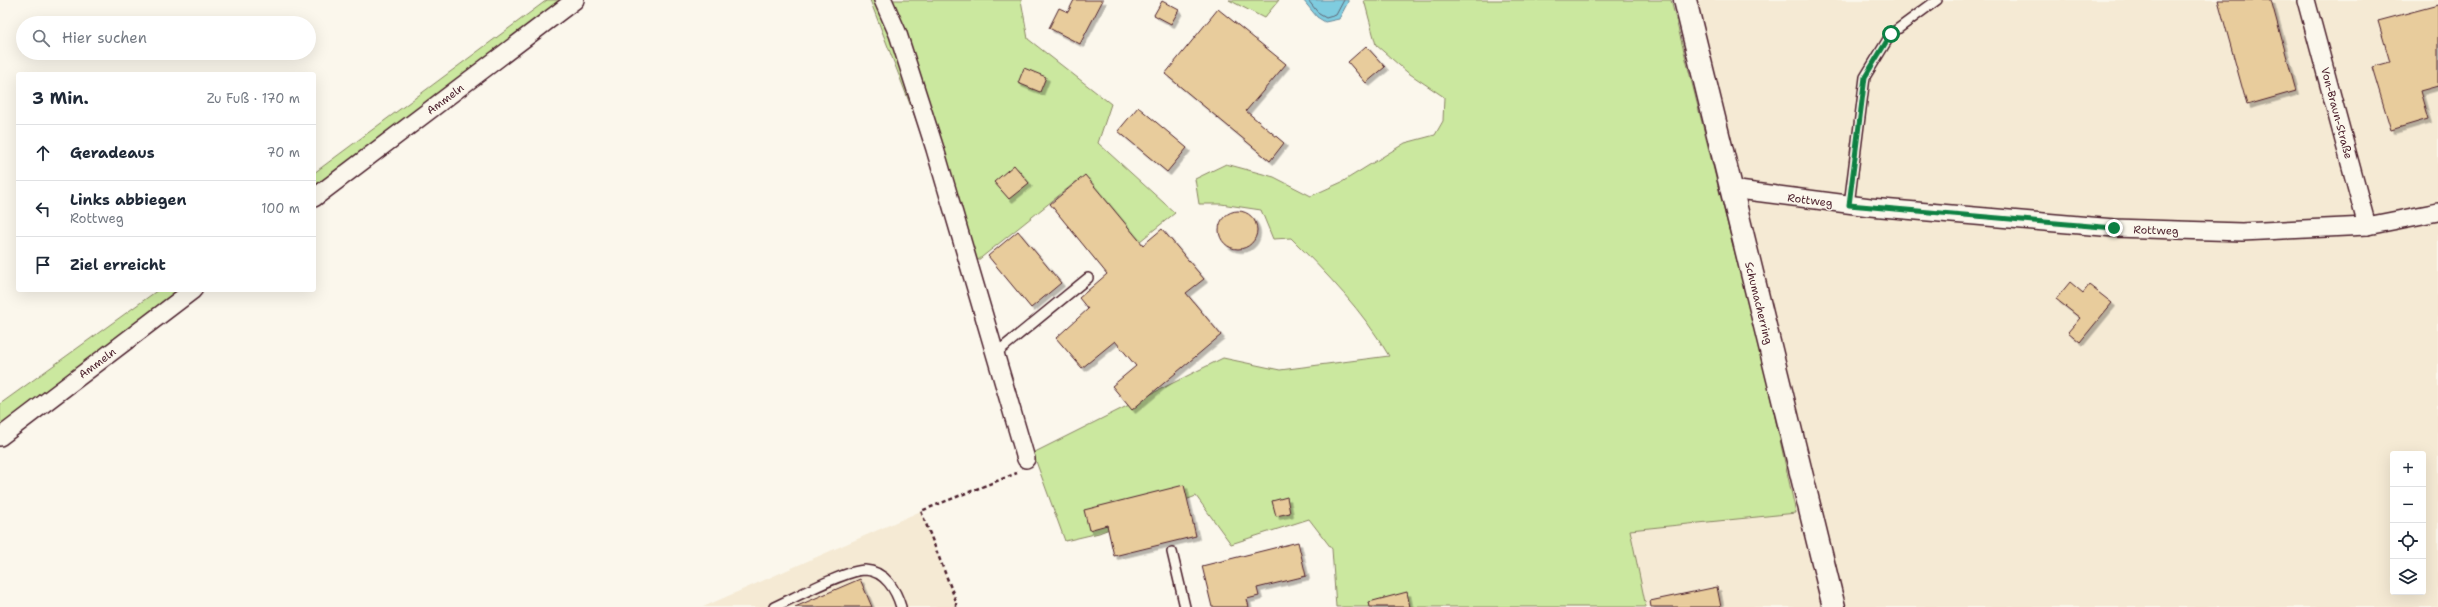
<!DOCTYPE html>
<html lang="de">
<meta charset="utf-8">
<style>
:root{--surface:#fff;--page:#f2f2f3;--text:#1f2937;--muted:#747a83;--line:#e0e1e3}
body{margin:0;font-family:"Shantell Sans",sans-serif;background:var(--page);color:var(--text)}
.controls{position:absolute;right:12px;bottom:12px;display:grid;overflow:hidden;border-radius:4px;box-shadow:0 4px 16px #0002}
.controls button{width:36px;height:36px;display:grid;place-items:center;padding:0;border:0;border-bottom:1px solid var(--line);background:var(--surface);color:var(--text);font:20px sans-serif}
.stop{position:absolute;width:12px;height:12px;margin:-9px;border:3px solid #0b8043;border-radius:50%;background:#fff}
.stop.end{background:#0b8043;border-color:#fff;box-shadow:0 1px 4px #0008}
.list{margin:0;padding:0;list-style:none}
h2{display:flex;justify-content:space-between;align-items:center;height:52px;margin:0;padding:0 16px;font-size:17px}
h2 small{font-size:13px;font-weight:400;color:var(--muted)}
.list li{display:grid;grid-template-columns:26px 1fr auto;gap:12px;align-items:center;box-sizing:border-box;height:56px;padding:0 16px;border-top:1px solid var(--line)}
.list b{display:block;font-size:15px;white-space:nowrap}
.list p{margin:0;font-size:13px;white-space:nowrap;color:var(--muted)}
.list em{font-size:13px;font-style:normal;color:var(--muted)}
.icon{flex:none;width:22px;height:22px;fill:none;stroke:currentColor;stroke-width:2;stroke-linecap:round;stroke-linejoin:round}
.map{position:relative;flex:none;width:2438px;height:607px;overflow:hidden}
.search{position:absolute;background:var(--surface);box-shadow:0 4px 16px #0002;left:16px;top:16px;width:300px;height:44px;display:flex;align-items:center;gap:10px;box-sizing:border-box;padding:0 14px;border-radius:22px;color:var(--muted);font-size:15px}
.panel{position:absolute;background:var(--surface);box-shadow:0 4px 16px #0002;left:16px;top:72px;width:300px;height:220px;border-radius:4px}
.map>svg:first-child{display:block}
</style>
<div class="map">
<svg width="2438" height="607" viewBox="0 0 2438 607">
<defs>
<filter id="shadow"><feDropShadow dx="3.5" dy="3.5" stdDeviation="0" flood-color="#0004"/></filter>
</defs>
<rect width="100%" height="100%" fill="#fbf7ec"/>
<filter id="ink" filterUnits="userSpaceOnUse"><feTurbulence type="fractalNoise" baseFrequency=".025" numOctaves="2"/><feDisplacementMap in="SourceGraphic" scale="8" xChannelSelector="R" yChannelSelector="G"/><feConvolveMatrix kernelMatrix="1 2 1 2 8 2 1 2 1" color-interpolation-filters="sRGB"/></filter>
<g filter="url(#ink)">
<g fill="#f5ead4" fill-rule="evenodd">
<path d="M1677,0H2438V607H1646L1629,530L1796,513ZM2393,454H2423V592H2393Z"/>
<polygon points="921,511 956,601 956,607 703,607"/>
</g>
<g fill="#cbe89f" stroke="#8a8465">
<polygon points="547,0 569,0 314,195 314,173"/>
<polygon points="870,0 1021,0 1028,39 1111,104 1098,143 1175,213 1135,245 1077,181 962,273 923,138"/>
<polygon points="1229,0 1279,0 1264,18"/>
<path d="M1364,0H1671L1765,372L1796,513L1630,530L1646,607H1336L1332,549L1309,519L1231,544L1196,496L1099,533L1065,541L1033,453L1223,358L1280,370L1389,356C1364,312 1326,273 1291,238L1273,239L1261,210L1221,204H1199L1195,179L1226,164L1274,177L1311,196L1342,182L1405,143L1435,135L1443,121L1444,97L1407,72L1376,45Z"/>
<polygon points="158,290 189,290 0,435 0,404"/>
</g>
<polygon fill="#7fccdf" stroke="#6a8797" points="1303,0 1348,0 1348,2 1339,19 1325,22 1317,17"/>
<g fill="none" stroke-linecap="round" stroke-linejoin="round">
<polyline stroke="#5f6473" stroke-width="1" points="1308,0 1319,14 1326,18 1336,15 1344,0"/>
</g>
<g fill="#e8cc9c" stroke="#4a1f2b" filter="url(#shadow)">
<polygon points="1074,0 1103,0 1080,44 1049,28 1059,8 1068,12"/>
<polygon points="2218,0 2271,0 2296,91 2247,105"/>
<polygon points="1162,1 1179,10 1171,24 1154,15"/>
<polygon points="2438,5 2438,86 2420,91 2428,119 2391,130 2372,67 2390,62 2378,21"/>
<polygon points="1218,9 1286,64 1246,111 1284,143 1270,161 1165,74"/>
<polygon points="1366,46 1385,67 1366,83 1348,62"/>
<polygon points="1024,68 1046,77 1040,92 1018,83"/>
<polygon points="1138,107 1187,148 1167,172 1118,131"/>
<polygon points="1014,165 1029,183 1009,199 994,182"/>
<polygon points="1085,175 1143,245 1162,229 1204,279 1186,293 1221,335 1132,410 1112,386 1136,366 1115,341 1082,368 1056,338 1088,309 1079,298 1107,274 1050,204"/>
<circle cx="1238" cy="230" r="19"/>
<polygon points="1018,231 1061,283 1031,308 988,256"/>
<polygon points="2070,282 2083,293 2089,285 2112,303 2080,342 2068,332 2080,318 2056,299"/>
<polygon points="1184,485 1196,536 1114,556 1107,525 1089,530 1084,510"/>
<polygon points="1287,497 1290,513 1276,516 1272,501"/>
<polygon points="1298,542 1306,576 1257,588 1259,596 1247,599 1249,607 1212,607 1202,566"/>
<polygon points="860,579 872,607 795,607"/>
<polygon points="1717,587 1721,607 1651,607 1650,601"/>
<polygon points="1407,592 1410,607 1370,607 1369,602"/>
</g>
<g fill="none" stroke-linecap="round" stroke-linejoin="round">
<g stroke="#4a1f2b" stroke-width="12">
<g id="lane">
<polyline points="1849,205 1865,77 1891,34 1937,0"/>
<polyline points="995,354 1088,278"/>
<polyline points="1172,552 1185,607"/>
<path d="M774,607C794,598 846,570 865,570C885,571 896,590 901,607"/>
</g>
</g>
<g stroke="#4a1f2b" stroke-width="20">
<g id="street">
<polyline points="883,0 898,34 935,149 1026,459"/>
<polyline points="2306,0 2367,226"/>
<polyline points="1731,189 1870,207 2114,228 2242,232 2367,226 2438,212"/>
<polyline points="314,198 575,0"/>
<polyline points="0,437 193,290"/>
</g>
</g>
<g stroke="#4a1f2b" stroke-width="25">
<polyline id="secondary" points="1685,0 1834,607"/>
</g>
<polyline stroke="#4a1f2b" stroke-width="2.5" stroke-dasharray="4 3" stroke-linecap="butt" points="956,607 956,601 921,511 1017,473"/>
<use href="#lane" stroke="#fbf7ec" stroke-width="9"/>
<use href="#street" stroke="#fbf7ec" stroke-width="17"/>
<use href="#secondary" stroke="#fbf7ec" stroke-width="22"/>
</g>
</g>
<g fill="none" stroke-linecap="round" stroke-linejoin="round" filter="url(#ink)">
<polyline stroke="#0b8043" stroke-width="5" points="1891,34 1865,77 1849,205 2114,228"/>
</g>
<g text-anchor="middle" stroke-width="3" stroke-linejoin="round" paint-order="stroke">
<g font-size="11" fill="#4a1f2b" stroke="#fbf7ec">
<text transform="translate(445 99) rotate(-37)" y="4">Ammeln</text>
<text transform="translate(2337 113) rotate(75)" y="4">Von-Braun-Straße</text>
<text transform="translate(1810 200) rotate(7)" y="4">Rottweg</text>
<text transform="translate(2156 230) rotate(2)" y="4">Rottweg</text>
<text transform="translate(1759 303) rotate(76)" y="4">Schumacherring</text>
<text transform="translate(97 363) rotate(-37)" y="4">Ammeln</text>
</g>
</g>
</svg>
<div class="controls">
<button>+</button>
<button>−</button>
<button><svg class="icon" aria-label="locate" viewBox="0 0 24 24"><circle cx="12" cy="12" r="6"/><path d="M12 2v4M12 18v4M2 12h4M18 12h4"/></svg></button>
<button><svg class="icon" aria-label="layers" viewBox="0 0 24 24"><path d="M12 4l9 5-9 5-9-5zM3 14l9 5 9-5"/></svg></button>
</div>
<div class="stop" style="left:1891px;top:34px"></div>
<div class="stop end" style="left:2114px;top:228px"></div>
<div class="search"><svg class="icon" aria-label="search" viewBox="0 0 24 24"><circle cx="10" cy="10" r="6"/><path d="M15 15l6 6"/></svg>Hier suchen</div>
<section class="panel">
<h2>3 Min.<small>Zu Fuß · 170 m</small></h2>
<ul class="list">
<li><svg class="icon" aria-label="ahead" viewBox="0 0 24 24"><path d="M12 20V5M6 11l6-6 6 6"/></svg><div><b>Geradeaus</b></div><em>70 m</em></li>
<li><svg class="icon" aria-label="left" viewBox="0 0 24 24"><path d="M17 20v-9H6M10 6l-5 5 5 5"/></svg><div><b>Links abbiegen</b><p>Rottweg</p></div><em>100 m</em></li>
<li><svg class="icon" aria-label="arrive" viewBox="0 0 24 24"><path d="M6 21V4h12l-3 4 3 4H6"/></svg><div><b>Ziel erreicht</b></div></li>
</ul>
</section>
</div>
